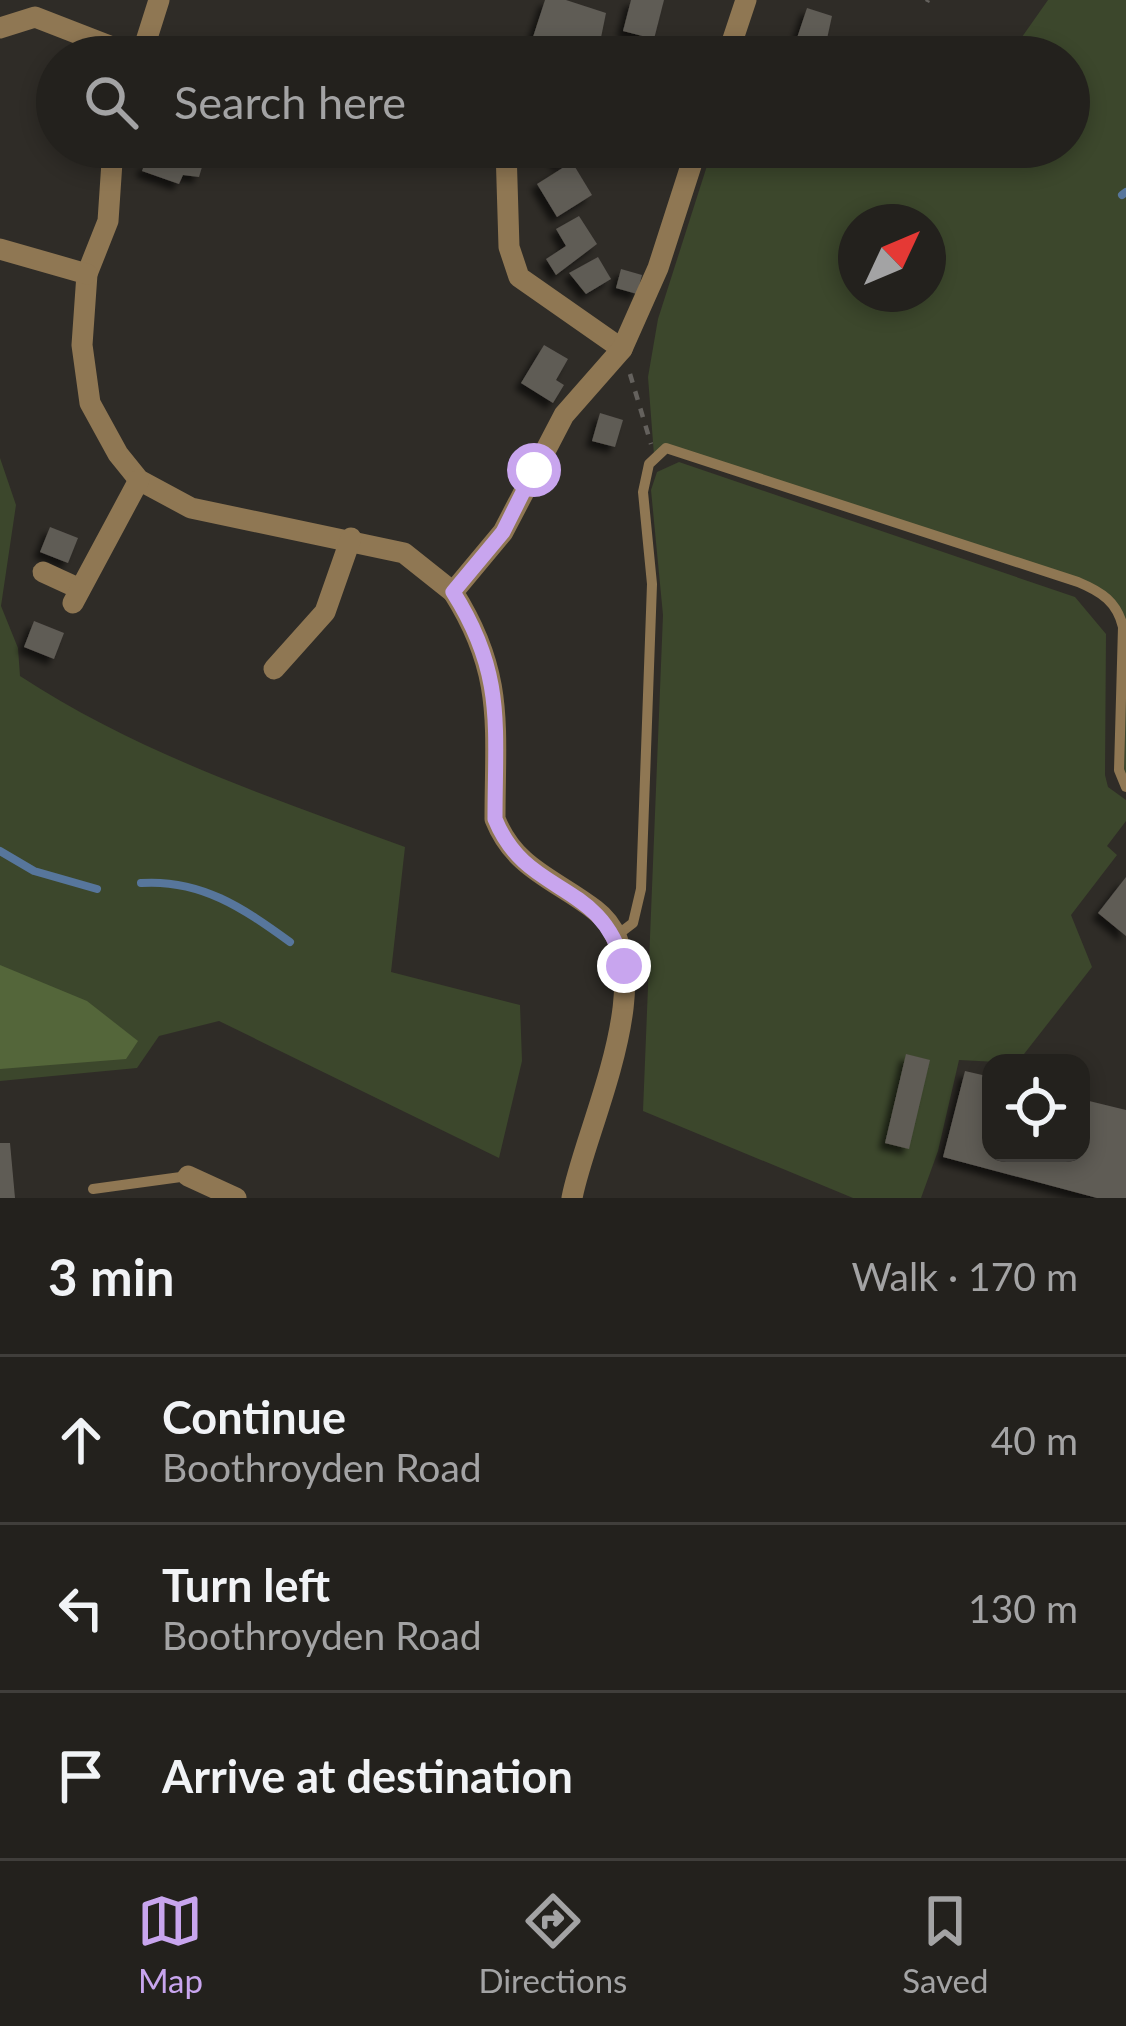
<!DOCTYPE html>
<meta charset="utf-8">
<style>
:root{--surface:#23211d;--page:#2f2e2a;--text:#f1f3f6;--muted:#a3a3a4;--line:#403e3b;--accent:#c8a5ee}
body{margin:0;font-family:Lato,sans-serif;background:var(--page);color:var(--text)}
.controls{position:absolute;right:36px;bottom:36px;display:grid;overflow:hidden;border-radius:24px;box-shadow:0 6px 18px #0003}
.controls button{width:108px;height:108px;display:grid;place-items:center;padding:0;border:0;border-bottom:3px solid var(--line);background:var(--surface);color:var(--text);font:60px sans-serif}
.compass{position:absolute;left:838px;top:204px;width:108px;height:108px;border-radius:50%;background:var(--surface);box-shadow:0 6px 18px #0003;rotate:46deg}
.stop{position:absolute;width:36px;height:36px;margin:-27px;border:9px solid #c8a5ee;border-radius:50%;background:#fff}
.stop.end{background:#c8a5ee;border-color:#fff;box-shadow:0 3px 12px #0008}
.list{margin:0;padding:0;list-style:none}
h2{display:flex;justify-content:space-between;align-items:center;height:156px;margin:0;padding:0 48px;font-size:51px}
h2 small{font-size:39px;font-weight:400;color:var(--muted)}
.list li{display:grid;grid-template-columns:78px 1fr auto;gap:36px;align-items:center;box-sizing:border-box;height:168px;padding:0 48px;border-top:3px solid var(--line)}
.list b{display:block;font-size:45px;white-space:nowrap}
.list p{margin:0;font-size:39px;white-space:nowrap;color:var(--muted)}
.list em{font-size:39px;font-style:normal;color:var(--muted)}
.icon{flex:none;width:66px;height:66px;fill:none;stroke:currentColor;stroke-width:2;stroke-linecap:round;stroke-linejoin:round}
.map{position:relative;flex:none;width:1126px;height:1198px;overflow:hidden}
.search{position:absolute;background:var(--surface);box-shadow:0 6px 18px #0003;left:36px;right:36px;top:36px;height:132px;display:flex;align-items:center;gap:30px;box-sizing:border-box;padding:0 42px;border-radius:66px;color:var(--muted);font-size:45px}
.sheet{height:660px;background:var(--surface)}
nav{display:flex;justify-content:space-around;align-items:center;box-sizing:border-box;height:168px;border-top:3px solid var(--line);background:var(--surface);font-size:33px;color:var(--muted)}
nav a{display:grid;justify-items:center;gap:6px}
nav .on{color:var(--accent)}
.map>svg:first-child{display:block}
</style>
<div class="map">
<svg width="1126" height="1198" viewBox="0 0 1126 1198">
<defs>
<filter id="shadow"><feDropShadow dx="-6" dy="6" stdDeviation="3" flood-color="#0009"/></filter>
</defs>
<rect width="100%" height="100%" fill="#2f2c27"/>
<g fill="#3c472c" fill-rule="evenodd">
<path d="M1048,0H1126V784L1119,766L1123,627L1105,596L674,450L654,455L648,377L658,319L713,147H1069V57H1008ZM856,222H928V294H856Z"/>
<path d="M0,458L16,505L1,606L18,648L20,676C139,754 273,798 405,847L391,972L520,1005L522,1061L499,1158L219,1021L159,1036L137,1068L0,1081Z"/>
<polygon points="679,462 1075,597 1106,634 1105,775 1108,787 1126,800 1126,821 1107,846 1117,855 1071,915 1092,967 1017,1063 959,1060 938,1151 921,1198 853,1198 643,1111 663,615 651,490 657,472"/>
</g>
<polygon fill="#54663a" points="0,965 87,1001 138,1041 126,1059 0,1069"/>
<g fill="none" stroke-linecap="round" stroke-linejoin="round">
<g stroke="#57769c" stroke-width="8">
<polyline points="1122,195 1126,192"/>
<polyline points="0,851 34,871 97,889"/>
<path d="M141,883C201,879 243,908 290,942"/>
</g>
</g>
<g fill="#5f5b55" filter="url(#shadow)">
<polygon points="545,0 566,0 606,13 597,57 533,37"/>
<polygon points="631,0 664,0 654,39 623,31"/>
<polygon points="807,8 832,16 823,57 792,53"/>
<polygon points="159,147 188,156 202,167 199,177 183,175 179,184 142,171 145,163 153,165"/>
<polygon points="548,147 572,147 576,154 559,165"/>
<polygon points="572,162 592,195 557,217 537,184"/>
<polygon points="579,216 597,244 556,275 546,259 566,246 556,229"/>
<polygon points="598,257 611,279 586,294 569,273"/>
<polygon points="621,269 642,275 637,294 616,288"/>
<polygon points="544,345 568,359 556,380 564,385 553,403 521,383"/>
<polygon points="600,413 623,420 615,447 592,441"/>
<polygon points="50,527 78,538 68,563 40,552"/>
<polygon points="34,621 64,633 54,659 24,647"/>
<polygon points="1126,877 1126,936 1098,913"/>
<polygon points="906,1054 930,1060 909,1149 885,1143"/>
<polygon points="965,1071 991,1077 991,1153 1081,1153 1081,1099 1126,1110 1126,1198 1097,1198 943,1157"/>
<polygon points="0,1143 10,1143 15,1198 0,1198"/>
</g>
<g fill="none" stroke-linecap="round" stroke-linejoin="round">
<g stroke="#64615d" stroke-width="4.5" stroke-dasharray="9 9" stroke-linecap="butt">
<polyline points="927,2 928,0"/>
<polyline points="630,374 651,444"/>
</g>
<g stroke="#8f7753" stroke-width="10">
<path d="M616,936L633,923L641,889L652,584L643,492L649,464L666,448L1078,582C1102,592 1117,602 1123,627L1119,770L1126,787"/>
<polyline points="93,1189 188,1176"/>
</g>
<g stroke="#8f7753" stroke-width="21">
<polyline points="0,28 35,17 138,57"/>
<polyline points="141,57 159,0"/>
<polyline points="727,57 746,0"/>
<polyline points="113,147 108,221 87,274 82,345 90,403 118,454 139,480 191,508 404,553 453,592"/>
<polyline points="506,149 509,247 519,277 622,349"/>
<polyline points="0,249 87,274"/>
<polyline points="43,572 80,589"/>
<polyline points="73,603 139,480"/>
<polyline points="274,669 325,612 351,538"/>
<polyline points="188,1176 236,1198"/>
<path d="M572,1198C585,1127 668,965 595,910C555,879 515,869 495,819C495,726 505,674 453,592L503,532L564,415L622,349L658,268L697,147"/>
</g>
</g>
<g fill="none" stroke-linecap="round" stroke-linejoin="round">
<path stroke="#c8a5ee" stroke-width="15" d="M534,470L503,532L453,592C505,674 495,726 495,819C527,898 601,878 624,966"/>
</g>
</svg>
<div class="controls">
<button><svg class="icon" aria-label="locate" viewBox="0 0 24 24"><circle cx="12" cy="12" r="6"/><path d="M12 2v4M12 18v4M2 12h4M18 12h4"/></svg></button>
</div>
<svg class="compass" viewBox="-18 -18 36 36"><path d="M0-13l5 13h-10z" fill="#e53935"/><path d="M0 13l5-13h-10z" fill="#a3a3a4"/></svg>
<div class="stop" style="left:534px;top:470px"></div>
<div class="stop end" style="left:624px;top:966px"></div>
<div class="search"><svg class="icon" aria-label="search" viewBox="0 0 24 24"><circle cx="10" cy="10" r="6"/><path d="M15 15l6 6"/></svg>Search here</div>
</div>
<section class="sheet">
<h2>3 min<small>Walk · 170 m</small></h2>
<ul class="list">
<li><svg class="icon" aria-label="ahead" viewBox="0 0 24 24"><path d="M12 20V5M6 11l6-6 6 6"/></svg><div><b>Continue</b><p>Boothroyden Road</p></div><em>40 m</em></li>
<li><svg class="icon" aria-label="left" viewBox="0 0 24 24"><path d="M17 20v-9H6M10 6l-5 5 5 5"/></svg><div><b>Turn left</b><p>Boothroyden Road</p></div><em>130 m</em></li>
<li><svg class="icon" aria-label="arrive" viewBox="0 0 24 24"><path d="M6 21V4h12l-3 4 3 4H6"/></svg><div><b>Arrive at destination</b></div></li>
</ul>
</section>
<nav>
<a class="on"><svg class="icon" aria-label="map" viewBox="0 0 24 24"><path d="M3 6l6-2 6 2 6-2v14l-6 2-6-2-6 2zM9 4v14M15 6v14"/></svg>Map</a>
<a><svg class="icon" aria-label="directions" viewBox="0 0 24 24"><path d="M12 3l9 9-9 9-9-9zM9 14v-3h6M13 9l2 2-2 2"/></svg>Directions</a>
<a><svg class="icon" aria-label="saved" viewBox="0 0 24 24"><path d="M7 4h10v16l-5-4-5 4z"/></svg>Saved</a>
</nav>
